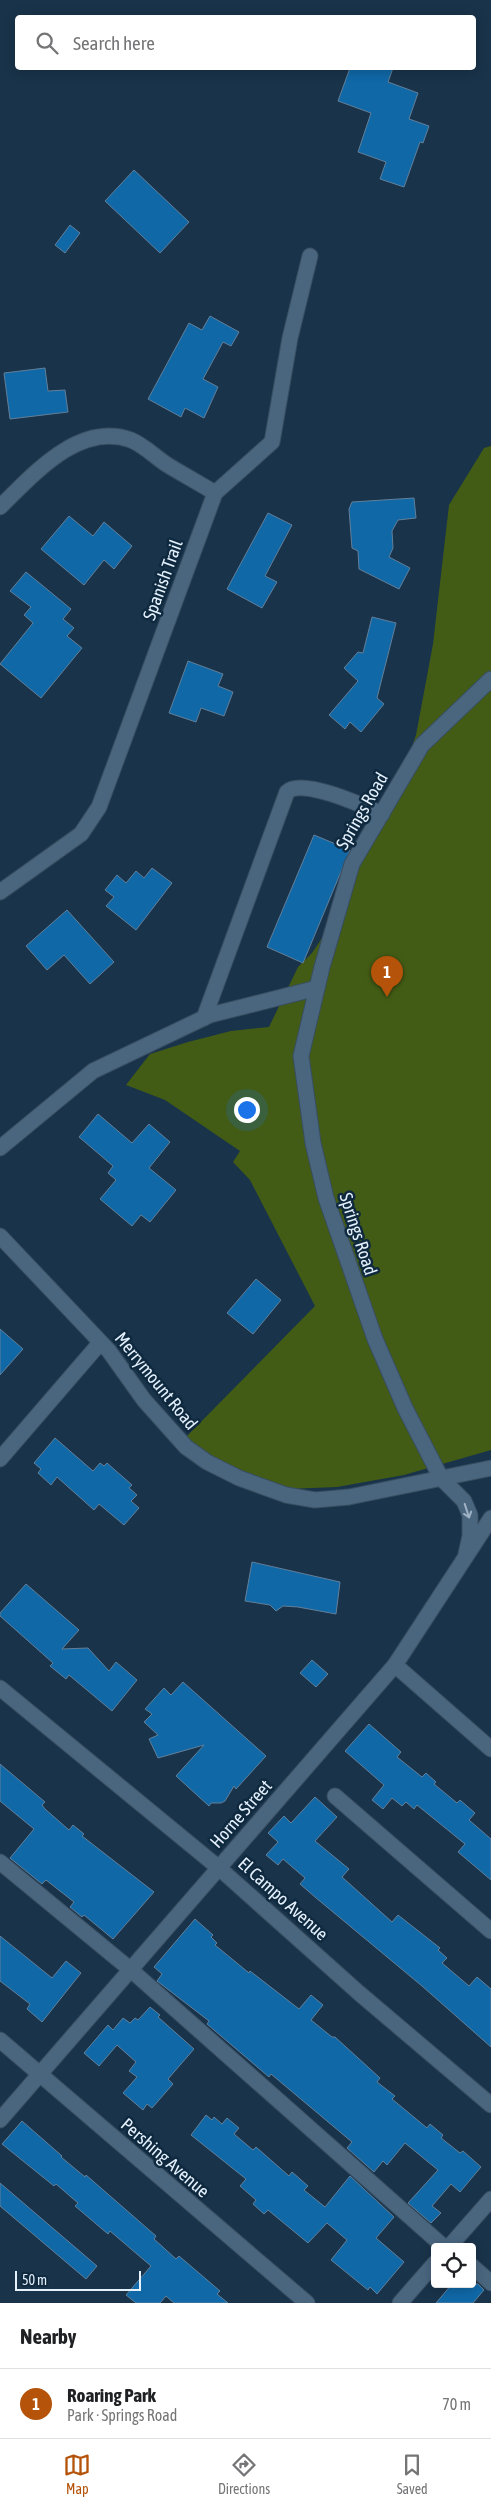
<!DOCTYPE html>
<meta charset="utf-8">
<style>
:root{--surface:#fff;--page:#f2f2f2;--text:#202124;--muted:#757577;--line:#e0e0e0;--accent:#b45309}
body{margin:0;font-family:"Asap Condensed",sans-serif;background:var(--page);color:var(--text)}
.controls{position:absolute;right:15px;bottom:15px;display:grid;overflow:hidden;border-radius:5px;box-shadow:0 2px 12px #0003}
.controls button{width:45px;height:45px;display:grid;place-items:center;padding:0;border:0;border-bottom:1px solid var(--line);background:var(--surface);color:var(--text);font:25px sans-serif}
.scale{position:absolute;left:15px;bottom:12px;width:126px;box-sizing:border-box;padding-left:5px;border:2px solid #e5f1fd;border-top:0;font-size:14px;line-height:18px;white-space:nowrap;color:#e5f1fd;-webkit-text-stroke:4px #0f293f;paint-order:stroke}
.you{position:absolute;left:246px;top:1109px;width:18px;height:18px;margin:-12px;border:4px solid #fff;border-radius:50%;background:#1a73e8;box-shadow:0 0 0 8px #1a73e833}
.badge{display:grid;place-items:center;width:32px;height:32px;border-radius:50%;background:var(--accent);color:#fff;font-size:16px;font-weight:700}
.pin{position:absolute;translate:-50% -41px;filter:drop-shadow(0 1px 2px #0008)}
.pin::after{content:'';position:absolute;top:26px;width:18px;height:15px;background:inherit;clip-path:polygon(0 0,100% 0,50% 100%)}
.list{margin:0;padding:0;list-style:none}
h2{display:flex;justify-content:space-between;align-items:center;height:65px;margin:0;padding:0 20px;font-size:21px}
h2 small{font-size:16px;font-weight:400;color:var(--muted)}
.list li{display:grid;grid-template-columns:32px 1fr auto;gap:15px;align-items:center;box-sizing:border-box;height:70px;padding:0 20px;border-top:1px solid var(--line)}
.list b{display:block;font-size:19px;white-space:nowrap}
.list p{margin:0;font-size:16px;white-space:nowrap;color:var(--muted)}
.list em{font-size:16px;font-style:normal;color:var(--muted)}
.icon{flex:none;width:28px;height:28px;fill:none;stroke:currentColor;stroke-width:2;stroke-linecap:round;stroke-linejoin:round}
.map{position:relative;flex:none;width:491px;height:2303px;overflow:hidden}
.search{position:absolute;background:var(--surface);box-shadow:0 2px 12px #0003;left:15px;right:15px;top:15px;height:55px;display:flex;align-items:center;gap:12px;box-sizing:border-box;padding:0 18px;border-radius:5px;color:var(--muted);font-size:19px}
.sheet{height:135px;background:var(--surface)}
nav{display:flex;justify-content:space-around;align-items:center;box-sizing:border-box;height:70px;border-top:1px solid var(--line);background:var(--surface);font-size:14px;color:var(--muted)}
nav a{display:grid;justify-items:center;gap:2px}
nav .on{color:var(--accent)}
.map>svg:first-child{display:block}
</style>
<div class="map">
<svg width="491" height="2303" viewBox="0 0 491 2303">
<rect width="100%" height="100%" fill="#19334a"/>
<polygon fill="#435c15" points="491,446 491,1450 404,1475 337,1487 288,1489 210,1459 185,1438 315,1306 250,1180 233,1162 240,1151 165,1100 126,1085 150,1054 188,1042 231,1031 269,1027 298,967 312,953 330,926 406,763 416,735 433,644 449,505 484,448"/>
<g fill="#1068a7" stroke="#627f99">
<polygon points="350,68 393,68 388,82 418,93 409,119 429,126 423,143 420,142 404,187 380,179 386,162 358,152 371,113 338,101"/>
<polygon points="134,170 189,222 160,253 105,201"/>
<polygon points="70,225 80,233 65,253 55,245"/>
<polygon points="210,316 239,332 231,346 223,342 203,379 218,387 204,418 185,408 181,417 148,399 189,323 202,330"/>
<polygon points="45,368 48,391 65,390 68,412 10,419 4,373"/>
<polygon points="414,498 416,518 398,520 392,531 393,548 389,557 410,568 399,589 359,569 358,551 352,548 349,509 352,502"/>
<polygon points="268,513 292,525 265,576 277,582 262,608 227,589"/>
<polygon points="69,516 93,536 104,522 132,546 114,569 104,560 84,585 41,549"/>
<polygon points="26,572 71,609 63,619 74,628 67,636 82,648 41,698 0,664 33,623 24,615 31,607 10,591"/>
<polygon points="372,617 396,623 377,698 384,704 361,732 350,722 345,729 329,715 358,681 344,668 358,652 363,653"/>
<polygon points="188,661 223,674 218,686 233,692 224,716 201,708 196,722 169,713"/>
<polygon points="314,835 350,850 303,963 267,947"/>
<polygon points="152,868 172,883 136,930 106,906 114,897 105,890 117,875 126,883 136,871 144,878"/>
<polygon points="67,910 114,962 90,984 64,955 47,970 26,946"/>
<polygon points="98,1114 132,1143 149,1124 170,1142 149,1168 176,1190 150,1222 141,1215 132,1226 100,1199 116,1180 108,1173 113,1166 79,1137"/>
<polygon points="256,1279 281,1300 253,1334 227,1313"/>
<polygon points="0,1329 23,1349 0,1375"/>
<polygon points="55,1438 93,1471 100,1463 104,1466 107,1463 132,1485 129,1488 137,1495 131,1501 139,1508 124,1525 99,1504 94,1510 57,1477 51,1485 38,1473 41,1469 34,1463"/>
<polygon points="252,1562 340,1582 336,1614 298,1607 283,1606 276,1611 270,1605 245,1601"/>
<polygon points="26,1584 79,1630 62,1649 88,1648 109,1671 116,1662 137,1680 112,1711 69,1675 66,1679 50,1666 53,1663 0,1616 0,1613"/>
<polygon points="312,1660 328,1674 316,1687 300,1673"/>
<polygon points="183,1682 266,1756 236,1789 234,1786 225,1801 221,1803 211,1803 209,1806 176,1776 204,1745 158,1758 149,1739 158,1735 144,1722 152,1714 145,1709 164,1688 171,1695"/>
<polygon points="369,1724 401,1752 397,1757 422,1777 426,1773 436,1782 434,1784 457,1803 460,1800 475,1813 469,1820 491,1839 491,1880 458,1852 465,1844 417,1805 414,1809 406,1802 402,1806 392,1798 383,1809 372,1800 384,1785 345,1751"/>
<polygon points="0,1764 45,1802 42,1805 45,1809 69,1830 73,1825 84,1834 82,1836 154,1892 113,1939 84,1915 82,1917 70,1907 74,1902 46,1880 42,1884 10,1858 34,1829 0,1801"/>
<polygon points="315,1797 337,1817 315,1841 349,1869 342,1877 392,1922 398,1915 440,1948 438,1950 447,1958 442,1963 469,1986 477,1977 491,1989 491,2047 422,1986 315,1897 300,1884 305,1878 283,1859 278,1865 266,1855 278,1842 268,1833 284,1816 291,1823"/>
<polygon points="195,1919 213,1935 211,1937 217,1943 215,1945 249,1973 250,1971 299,2009 311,1995 323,2005 311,2020 332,2037 335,2037 380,2078 377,2082 395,2096 392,2099 427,2128 430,2124 443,2135 441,2138 460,2153 463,2151 481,2167 460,2192 451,2184 432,2206 441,2213 431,2223 408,2203 438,2170 405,2143 387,2165 383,2161 374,2172 347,2148 352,2142 271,2074 269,2077 207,2024 209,2021 157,1981 162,1974 154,1967"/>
<polygon points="0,1936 52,1978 66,1961 81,1973 42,2022 27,2009 30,2004 0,1981"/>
<polygon points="150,2007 160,2015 158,2017 194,2049 168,2079 173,2084 152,2108 147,2104 143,2110 123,2093 137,2077 129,2071 136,2062 117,2045 99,2066 84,2053 108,2025 113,2030 123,2018 130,2023 135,2018 138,2020"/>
<polygon points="206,2115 212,2120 214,2117 222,2124 227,2118 239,2128 234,2134 253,2150 256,2147 289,2176 292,2172 308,2186 304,2190 325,2207 350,2176 394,2217 376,2238 404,2262 377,2294 370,2287 368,2290 331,2260 347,2240 327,2223 308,2243 268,2210 264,2214 253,2204 256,2200 240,2186 246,2179 191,2135"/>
<polygon points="22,2121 62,2156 61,2157 85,2177 86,2175 156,2236 154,2239 176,2259 179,2256 220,2291 217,2294 228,2303 174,2303 166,2296 160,2303 136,2303 126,2295 151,2266 110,2231 108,2234 75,2206 78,2203 56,2184 54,2186 2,2144"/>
<polygon points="0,2183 97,2266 86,2279 0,2206"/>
<polygon points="452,2284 478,2284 484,2290 473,2303 436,2303"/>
</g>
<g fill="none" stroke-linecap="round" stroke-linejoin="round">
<g stroke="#384e61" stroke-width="17">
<g id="minor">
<path d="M0,507C33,475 79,421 131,440C145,446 154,456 166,464C182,474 199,483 215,493"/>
<polyline points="0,892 81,834 99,807 215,493 272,442 290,338 310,256"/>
<path d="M204,1018L287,792C301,777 364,806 382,814"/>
<polyline points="0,1148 93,1071 210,1015 317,988"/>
<polyline points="0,1236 109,1351 144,1400 186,1447 207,1462 239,1478 286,1495 315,1500 349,1497 491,1468"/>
<polyline points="0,1459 100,1343"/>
<polyline points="466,1554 470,1536 470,1515 464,1501 441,1478 405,1408 375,1339 326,1198 313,1143 301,1056 322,967 352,864 422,745 491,679"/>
<polyline points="395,1665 491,1749"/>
<polyline points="0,1688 219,1868 359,1993 491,2105"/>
<polyline points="335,1796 491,1931"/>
<polyline points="0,1862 131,1970 444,2247"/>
<polyline points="0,2040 307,2303"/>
<polyline points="0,2120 395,1665 491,1518"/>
<polyline points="449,2247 491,2199"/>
<polyline points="472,2266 491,2283"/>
<polyline points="400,2303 435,2263"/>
</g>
</g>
<use href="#minor" stroke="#4a667f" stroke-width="15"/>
</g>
<defs><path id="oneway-shaft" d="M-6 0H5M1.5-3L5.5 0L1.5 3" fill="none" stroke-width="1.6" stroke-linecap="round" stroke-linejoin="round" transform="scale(1.25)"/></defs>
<use stroke="#9fb2c4" href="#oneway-shaft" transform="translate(467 1511) rotate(72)"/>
<g text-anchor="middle" stroke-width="5" stroke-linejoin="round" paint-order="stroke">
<g font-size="18" fill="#e5f1fd" stroke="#0f293f">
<text transform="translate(163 580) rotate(-70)" y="6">Spanish Trail</text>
<text transform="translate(362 811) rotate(-60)" y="6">Springs Road</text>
<text transform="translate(358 1234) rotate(72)" y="6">Springs Road</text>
<text transform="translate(156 1381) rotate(51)" y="6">Merrymount Road</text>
<text transform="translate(241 1814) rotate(-49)" y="6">Horne Street</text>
<text transform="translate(283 1899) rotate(42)" y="6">El Campo Avenue</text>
<text transform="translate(165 2158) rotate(41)" y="6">Pershing Avenue</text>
</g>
</g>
</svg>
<div class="controls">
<button><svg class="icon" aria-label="locate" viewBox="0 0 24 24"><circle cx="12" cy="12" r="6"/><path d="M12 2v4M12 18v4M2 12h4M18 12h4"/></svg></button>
</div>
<div class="scale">50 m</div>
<div class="you"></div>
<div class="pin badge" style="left:387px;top:997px">1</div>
<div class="search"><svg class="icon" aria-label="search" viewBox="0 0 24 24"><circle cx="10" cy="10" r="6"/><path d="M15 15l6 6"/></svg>Search here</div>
</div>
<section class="sheet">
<h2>Nearby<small></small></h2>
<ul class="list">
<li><span class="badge">1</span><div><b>Roaring Park</b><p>Park · Springs Road</p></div><em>70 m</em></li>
</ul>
</section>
<nav>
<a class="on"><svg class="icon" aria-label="map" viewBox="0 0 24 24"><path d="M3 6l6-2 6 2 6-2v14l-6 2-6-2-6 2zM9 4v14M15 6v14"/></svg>Map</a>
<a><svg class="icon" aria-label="directions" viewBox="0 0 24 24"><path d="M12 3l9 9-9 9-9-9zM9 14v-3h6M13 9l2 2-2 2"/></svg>Directions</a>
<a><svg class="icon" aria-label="saved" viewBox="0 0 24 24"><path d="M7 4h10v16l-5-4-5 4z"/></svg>Saved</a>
</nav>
